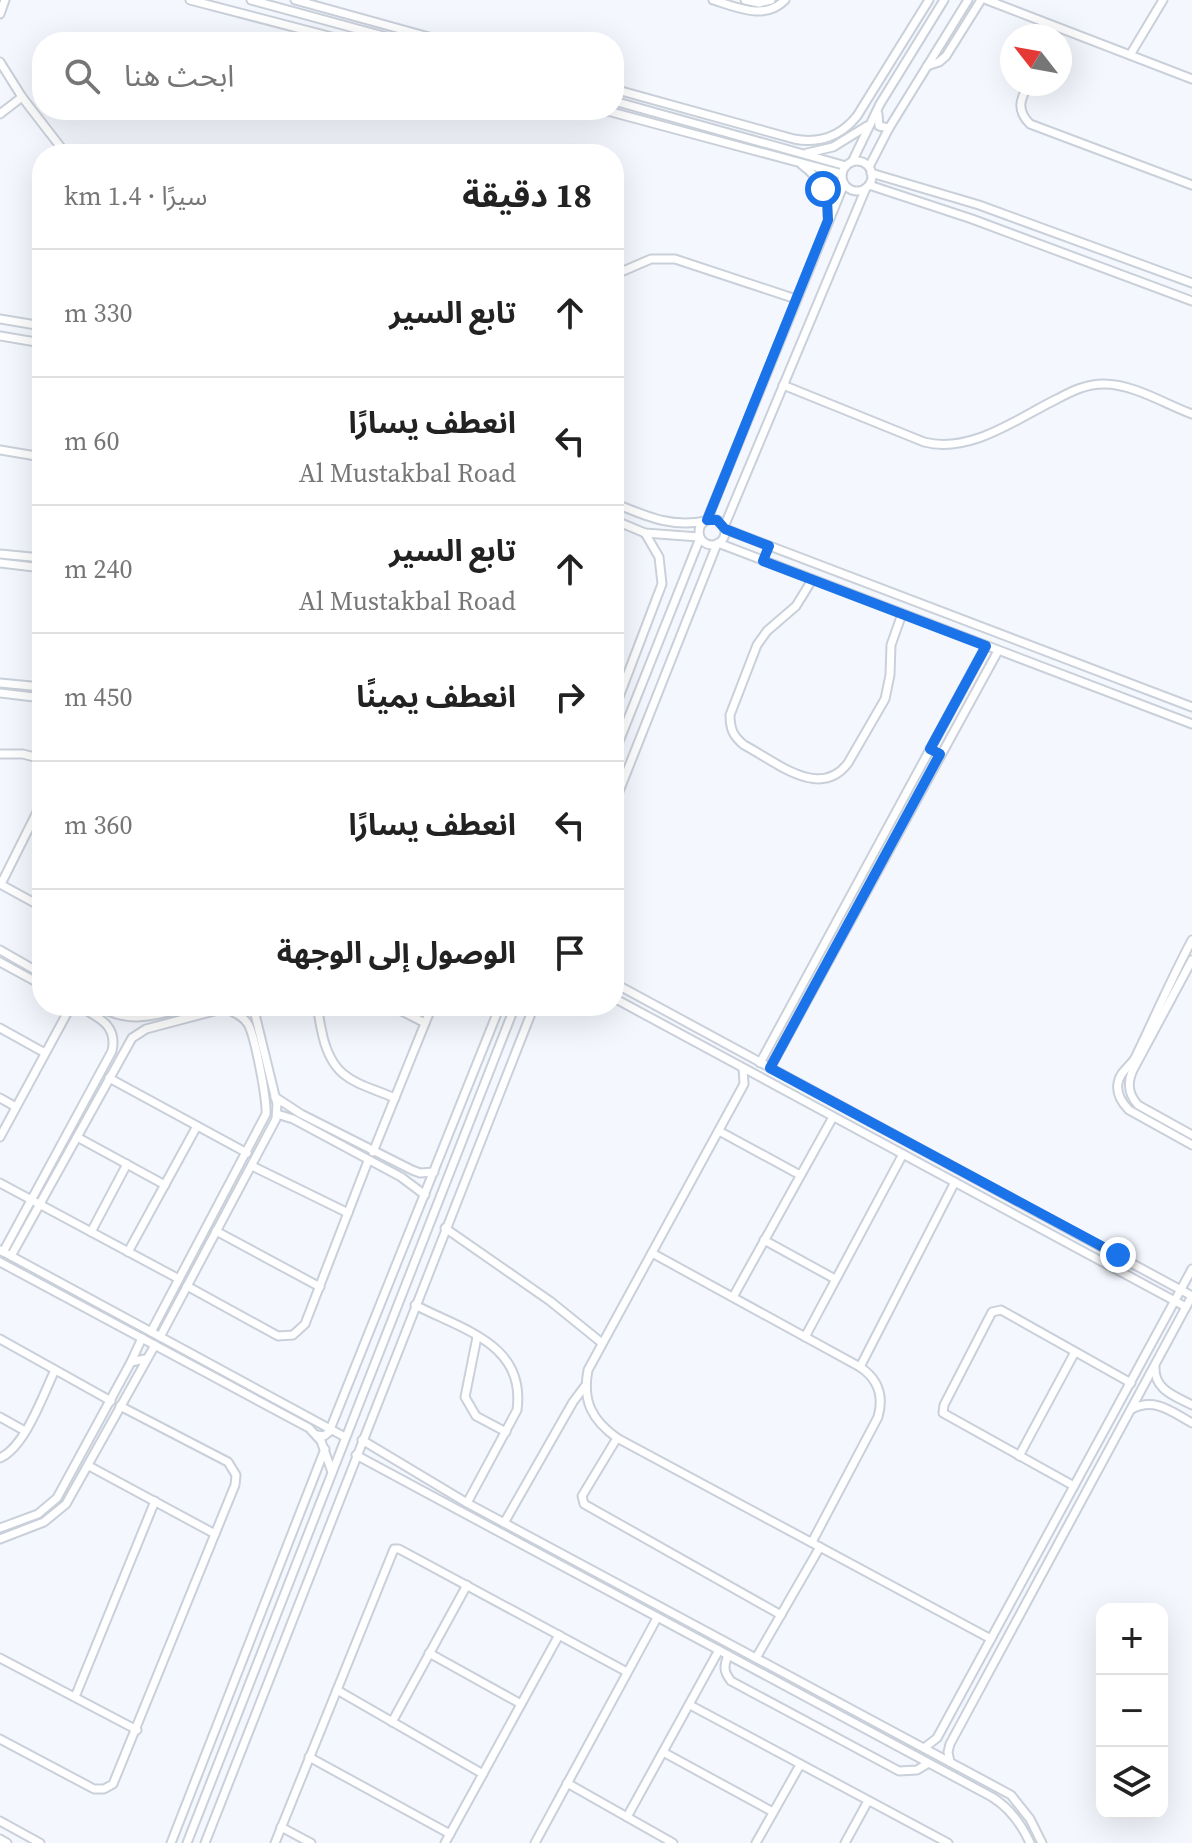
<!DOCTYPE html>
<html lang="ar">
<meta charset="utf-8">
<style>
:root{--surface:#fff;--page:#f2f2f2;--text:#222;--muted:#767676;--line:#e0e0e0}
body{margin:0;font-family:"Source Serif 4","Noto Sans Arabic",serif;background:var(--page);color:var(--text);direction:rtl}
.controls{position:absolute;right:24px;bottom:24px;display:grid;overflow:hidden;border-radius:16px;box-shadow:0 8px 32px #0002}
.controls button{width:72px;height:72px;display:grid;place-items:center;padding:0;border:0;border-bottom:2px solid var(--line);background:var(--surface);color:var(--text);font:40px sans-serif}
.compass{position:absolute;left:1000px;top:24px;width:72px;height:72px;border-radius:50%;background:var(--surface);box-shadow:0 8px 32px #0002;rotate:301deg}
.stop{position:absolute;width:24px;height:24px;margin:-18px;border:6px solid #1a73e8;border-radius:50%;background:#fff}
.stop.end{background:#1a73e8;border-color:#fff;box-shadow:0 2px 8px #0008}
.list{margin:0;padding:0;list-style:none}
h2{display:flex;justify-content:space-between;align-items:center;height:104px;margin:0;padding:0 32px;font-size:34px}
h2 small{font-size:26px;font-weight:400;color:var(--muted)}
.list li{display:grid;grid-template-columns:52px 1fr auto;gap:24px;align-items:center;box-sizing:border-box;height:128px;padding:0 32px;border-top:2px solid var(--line)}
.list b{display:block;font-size:30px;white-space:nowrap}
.list p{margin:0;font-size:26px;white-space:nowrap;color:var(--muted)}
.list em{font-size:26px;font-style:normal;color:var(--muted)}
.icon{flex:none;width:44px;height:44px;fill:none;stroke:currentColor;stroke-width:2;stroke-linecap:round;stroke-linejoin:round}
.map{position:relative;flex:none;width:1192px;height:1843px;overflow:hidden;direction:ltr}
.search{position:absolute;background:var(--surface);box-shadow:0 8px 32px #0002;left:32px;top:32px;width:592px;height:88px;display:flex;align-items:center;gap:20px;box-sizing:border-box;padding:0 28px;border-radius:32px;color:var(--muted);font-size:30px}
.panel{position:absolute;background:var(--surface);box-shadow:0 8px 32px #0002;left:32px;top:144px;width:592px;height:872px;border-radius:32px;direction:rtl}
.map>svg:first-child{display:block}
</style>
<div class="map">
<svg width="1192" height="1843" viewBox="0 0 1192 1843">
<rect width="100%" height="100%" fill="#f4f8fe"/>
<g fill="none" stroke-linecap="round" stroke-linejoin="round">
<g stroke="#cad0da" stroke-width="11">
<g id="minor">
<polyline points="190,0 351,42"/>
<polyline points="251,0 405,42"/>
<polyline points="295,0 447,42"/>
<path d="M713,0C737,7 764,21 785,0"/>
<polyline points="745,0 759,3 771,0"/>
<polyline points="987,0 1192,79"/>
<polyline points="0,14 5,0"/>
<polyline points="1130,55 1163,0"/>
<polyline points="0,62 22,97 66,154"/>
<polyline points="927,66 939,62 946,56 981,0"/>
<path d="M1029,84C1020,99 1016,110 1030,124L1192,185"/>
<path d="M614,89L794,139C819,144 841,136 857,116L929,0"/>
<polyline points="614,101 846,166"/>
<polyline points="604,110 842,174"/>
<polyline points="0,114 22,97"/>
<polyline points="878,114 879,126 889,128"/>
<polyline points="807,153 833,147 867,126"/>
<circle cx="857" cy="176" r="15"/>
<polyline points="852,162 880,104 944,0"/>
<path d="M802,165C820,178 829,194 828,216"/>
<polyline points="869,167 889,128 968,0"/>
<polyline points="871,173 979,205 1192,283"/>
<polyline points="869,185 972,219 1192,301"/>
<polyline points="614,275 651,259 675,259 796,299"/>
<polyline points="0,319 42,326"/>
<polyline points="0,336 42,343"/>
<path d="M783,385L924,442C971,454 1016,419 1057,399C1072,391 1086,384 1104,384C1133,384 1165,404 1192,414"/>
<polyline points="0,450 42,457"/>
<path d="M614,503C646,516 670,528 706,521"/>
<circle cx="712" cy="532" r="13"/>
<polyline points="614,520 645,533 699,537"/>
<polyline points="707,520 844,184"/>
<polyline points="724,527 866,188"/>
<polyline points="725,529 1192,707"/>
<polyline points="718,543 1192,724"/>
<polyline points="0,554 42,558"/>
<polyline points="0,563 42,568"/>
<path d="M812,580L796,606L767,631L757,645L730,715C730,729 733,736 744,745C775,761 820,801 848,763L885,699L890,675L891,645L902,614"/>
<polyline points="0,683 42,687"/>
<polyline points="0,693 42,698"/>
<polyline points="614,710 662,584 659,557 645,533"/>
<polyline points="0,754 23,754 42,759"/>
<polyline points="614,754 700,538"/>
<polyline points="614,804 717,544"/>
<polyline points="0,884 42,907"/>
<polyline points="1,884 42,802"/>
<path d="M1192,940C1171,979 1154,1019 1135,1058C1130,1067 1120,1071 1118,1083C1116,1094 1122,1103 1129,1110L1192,1145"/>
<polyline points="0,950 42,974"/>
<path d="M1192,960L1133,1070C1127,1083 1128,1094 1138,1105L1192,1135"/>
<polyline points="0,962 42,985"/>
<polyline points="614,983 1192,1296"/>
<polyline points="614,998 1186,1307"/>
<path d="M98,1006C132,1026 157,1014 193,1006"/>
<path d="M318,1006C318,1017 321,1027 323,1037C334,1081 357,1082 395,1098"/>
<polyline points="392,1006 425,1023"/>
<polyline points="0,1028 45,1053"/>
<polyline points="760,1063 986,646"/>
<path d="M743,1068L744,1084L588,1370C582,1401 592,1420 617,1438L991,1639"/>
<polyline points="770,1068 998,651"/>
<polyline points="109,1078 247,1153"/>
<polyline points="275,1097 301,1114 412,1170 420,1173 434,1172"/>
<polyline points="0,1098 16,1107"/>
<polyline points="277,1114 293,1119 401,1177 425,1195"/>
<polyline points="719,1131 800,1175"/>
<polyline points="0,1137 71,1006"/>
<polyline points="77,1137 165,1185"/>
<polyline points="373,1152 432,1006"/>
<polyline points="252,1166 348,1213"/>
<polyline points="0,1183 179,1279"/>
<polyline points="445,1228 550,1301 602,1343"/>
<polyline points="216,1231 320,1287"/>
<polyline points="91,1232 127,1164"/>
<polyline points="764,1240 835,1279"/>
<polyline points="0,1250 345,1437"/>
<path d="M3,1252L112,1051C118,1025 98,1017 78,1006"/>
<polyline points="128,1252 197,1126"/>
<path d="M652,1253L860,1367C878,1379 884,1396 878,1417L812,1542"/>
<polyline points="11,1256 132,1038 146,1029 233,1006"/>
<polyline points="0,1262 309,1428 321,1441 332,1472"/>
<polyline points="187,1286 278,1336 293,1335 305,1324 368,1161"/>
<polyline points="733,1297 833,1117"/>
<path d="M415,1305C463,1330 526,1344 517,1410L467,1503"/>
<path d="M151,1332L266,1114C267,1100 255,1036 248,1024C243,1016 235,1013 227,1009"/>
<polyline points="160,1337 276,1119 277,1104 253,1006"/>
<polyline points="477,1337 465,1397 476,1416 506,1432"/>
<polyline points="805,1337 903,1154"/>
<polyline points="0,1339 111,1401"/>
<polyline points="131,1362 142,1338"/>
<polyline points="860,1367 955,1182"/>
<path d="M1155,1367C1154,1390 1175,1396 1192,1405"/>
<path d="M1132,1409C1155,1397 1172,1412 1192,1423"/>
<polyline points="0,1417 25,1431"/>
<polyline points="317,1435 324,1436 329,1432 500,1006"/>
<polyline points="617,1438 582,1496 584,1504 781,1615"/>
<polyline points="362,1440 467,1503 1011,1795 1030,1819 1042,1843"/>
<path d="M356,1455L992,1797C1010,1808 1021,1823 1030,1843"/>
<polyline points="1019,1456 1075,1352"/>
<path d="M0,1458C25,1447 43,1395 55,1370"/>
<polyline points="89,1466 215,1534"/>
<polyline points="1074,1486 943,1413 944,1405 992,1312 1001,1310 1131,1383"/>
<polyline points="504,1523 573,1402 585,1386"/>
<polyline points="0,1528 38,1514 57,1498 131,1362 145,1359"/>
<polyline points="0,1539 44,1522 66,1504 155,1345"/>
<polyline points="429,1653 521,1704"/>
<path d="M728,1655C724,1666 723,1671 731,1681L899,1771L917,1770L927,1764"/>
<polyline points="0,1658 137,1730"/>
<polyline points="756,1658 820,1547"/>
<polyline points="337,1690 483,1774"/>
<polyline points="75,1697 155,1501"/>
<polyline points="690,1705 948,1843"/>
<polyline points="392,1722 467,1585"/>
<polyline points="0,1739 94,1789 104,1789 113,1784 235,1485 236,1475 228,1462 120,1406"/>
<polyline points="924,1748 937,1738 1192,1269"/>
<polyline points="663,1752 773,1812"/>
<polyline points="309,1757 450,1834"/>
<polyline points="950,1762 948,1752 950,1744 1192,1296"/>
<polyline points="567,1783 673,1843"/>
<polyline points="627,1817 719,1650"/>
<polyline points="0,1821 40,1843"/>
<polyline points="281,1827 311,1843"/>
<polyline points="0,1839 7,1843"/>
<polyline points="171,1843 325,1449"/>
<polyline points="187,1843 515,1006"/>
<polyline points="205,1843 534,1006"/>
<polyline points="275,1843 394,1549 399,1549 627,1672"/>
<polyline points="445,1843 559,1635"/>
<polyline points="535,1843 657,1618"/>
<polyline points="756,1843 800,1765"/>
<polyline points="845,1843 868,1801"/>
</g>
</g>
<use href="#minor" stroke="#fff" stroke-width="7"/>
</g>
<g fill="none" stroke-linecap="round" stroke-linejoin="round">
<polyline stroke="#1a73e8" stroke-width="10" points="823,189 827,199 828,220 707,520 717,520 725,529 769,546 763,561 986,646 930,749 940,754 770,1068 1118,1255"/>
</g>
</svg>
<div class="controls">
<button>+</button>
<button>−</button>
<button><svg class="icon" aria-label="layers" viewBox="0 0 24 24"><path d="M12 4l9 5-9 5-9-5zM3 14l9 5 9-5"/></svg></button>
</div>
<svg class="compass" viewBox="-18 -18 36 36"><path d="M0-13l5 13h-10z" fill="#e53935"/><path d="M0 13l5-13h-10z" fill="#767676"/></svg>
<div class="stop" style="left:823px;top:189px"></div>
<div class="stop end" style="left:1118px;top:1255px"></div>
<div class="search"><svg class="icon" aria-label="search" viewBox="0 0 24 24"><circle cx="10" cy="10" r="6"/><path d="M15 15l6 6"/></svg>ابحث هنا</div>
<section class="panel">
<h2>18 دقيقة<small>سيرًا · 1.4 km</small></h2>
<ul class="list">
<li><svg class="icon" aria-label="ahead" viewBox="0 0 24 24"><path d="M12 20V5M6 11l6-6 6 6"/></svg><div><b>تابع السير</b></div><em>330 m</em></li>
<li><svg class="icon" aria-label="left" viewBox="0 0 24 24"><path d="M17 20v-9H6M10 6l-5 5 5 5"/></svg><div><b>انعطف يسارًا</b><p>Al Mustakbal Road</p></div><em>60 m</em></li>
<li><svg class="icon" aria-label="ahead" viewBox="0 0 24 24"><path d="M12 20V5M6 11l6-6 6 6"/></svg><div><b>تابع السير</b><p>Al Mustakbal Road</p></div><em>240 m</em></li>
<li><svg class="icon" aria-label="right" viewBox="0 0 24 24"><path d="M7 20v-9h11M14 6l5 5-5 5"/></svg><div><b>انعطف يمينًا</b></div><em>450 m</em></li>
<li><svg class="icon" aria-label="left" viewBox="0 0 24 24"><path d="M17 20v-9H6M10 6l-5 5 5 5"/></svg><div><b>انعطف يسارًا</b></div><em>360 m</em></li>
<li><svg class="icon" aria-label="arrive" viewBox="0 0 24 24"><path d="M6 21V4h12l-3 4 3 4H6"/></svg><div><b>الوصول إلى الوجهة</b></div></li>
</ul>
</section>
</div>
